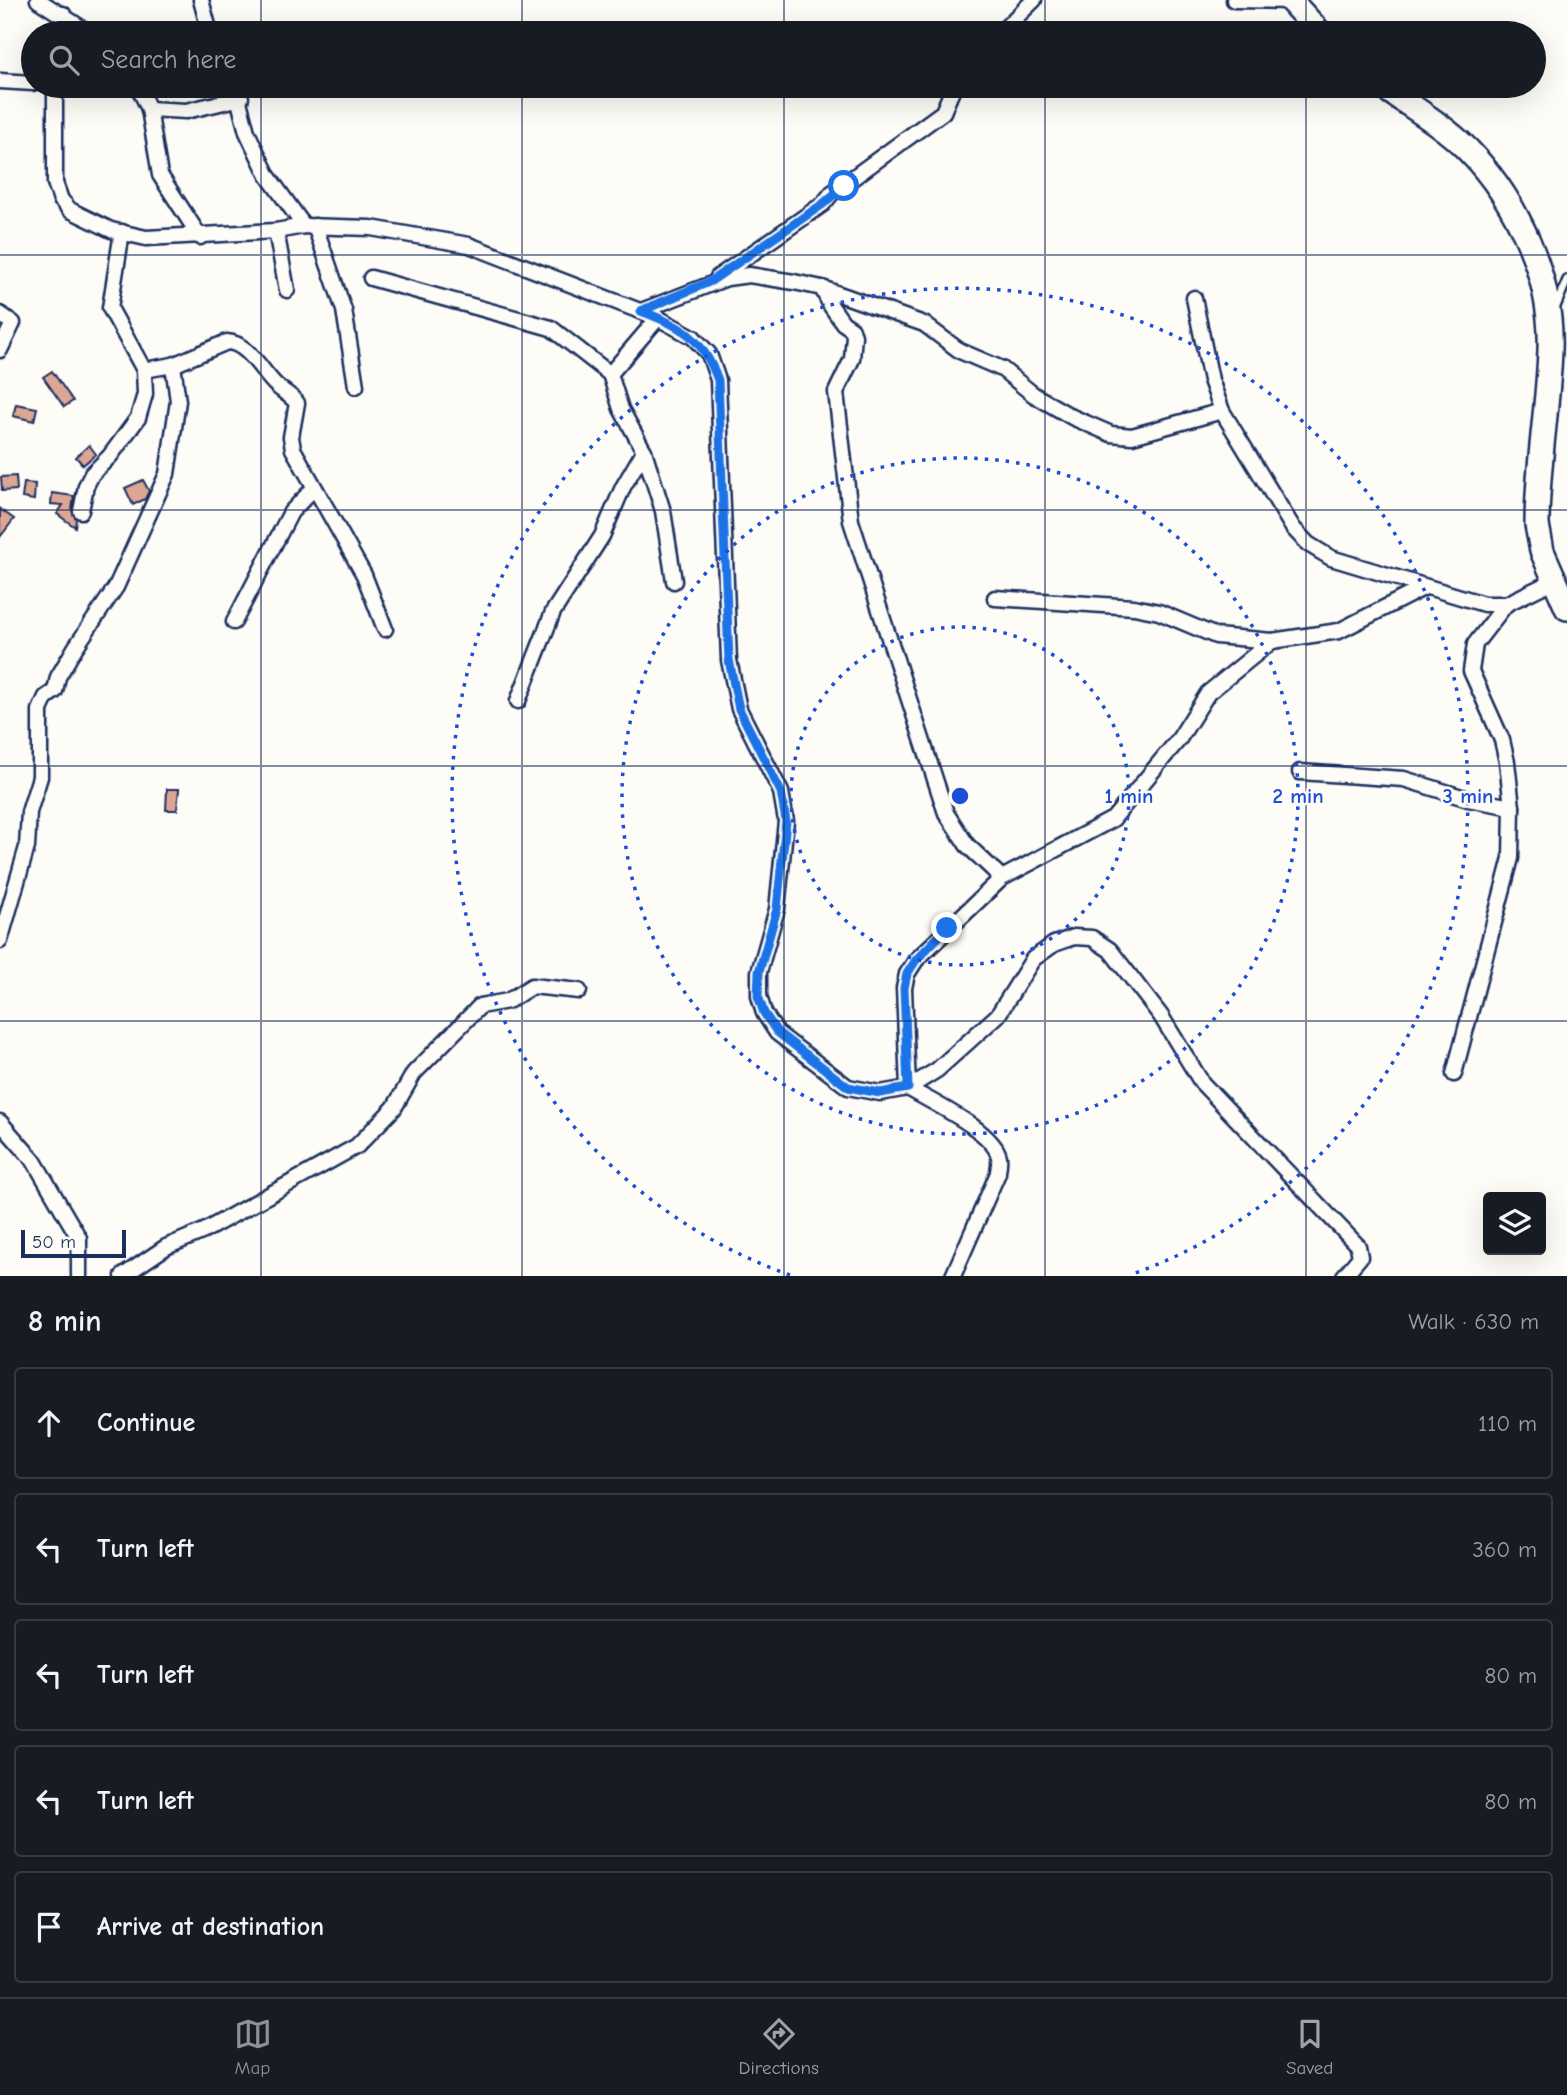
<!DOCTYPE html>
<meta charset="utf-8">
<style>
:root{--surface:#171b24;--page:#242831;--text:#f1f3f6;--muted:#9ea1a6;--line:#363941;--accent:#8c9099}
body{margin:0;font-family:"Comic Neue",sans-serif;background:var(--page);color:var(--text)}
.controls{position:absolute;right:21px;bottom:21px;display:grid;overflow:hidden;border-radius:7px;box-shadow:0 7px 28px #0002}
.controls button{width:63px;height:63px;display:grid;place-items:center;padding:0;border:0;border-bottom:2px solid var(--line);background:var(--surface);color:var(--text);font:35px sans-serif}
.scale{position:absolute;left:21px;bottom:18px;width:105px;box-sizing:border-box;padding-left:7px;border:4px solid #1b2f5e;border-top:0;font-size:19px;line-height:24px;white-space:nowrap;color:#1b2f5e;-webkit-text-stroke:5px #fdfcf7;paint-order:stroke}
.stop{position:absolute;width:21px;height:21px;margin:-16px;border:5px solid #1a73e8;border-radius:50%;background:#fff}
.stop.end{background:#1a73e8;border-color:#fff;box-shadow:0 2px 7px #0008}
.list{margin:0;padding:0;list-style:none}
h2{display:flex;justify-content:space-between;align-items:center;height:91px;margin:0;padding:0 28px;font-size:30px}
h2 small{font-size:23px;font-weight:400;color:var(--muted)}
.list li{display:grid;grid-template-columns:46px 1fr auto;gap:21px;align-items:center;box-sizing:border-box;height:112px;margin:0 14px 14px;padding:0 14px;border:2px solid var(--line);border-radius:7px}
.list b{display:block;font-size:26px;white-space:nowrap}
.list em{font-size:23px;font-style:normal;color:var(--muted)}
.icon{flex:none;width:38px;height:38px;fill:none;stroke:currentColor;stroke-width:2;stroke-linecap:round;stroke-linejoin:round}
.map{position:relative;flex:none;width:1567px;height:1276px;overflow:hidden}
.search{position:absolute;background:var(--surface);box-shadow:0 7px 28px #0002;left:21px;right:21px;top:21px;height:77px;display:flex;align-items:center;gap:18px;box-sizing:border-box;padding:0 24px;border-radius:38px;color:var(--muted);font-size:26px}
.sheet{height:721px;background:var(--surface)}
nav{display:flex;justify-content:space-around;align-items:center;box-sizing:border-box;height:98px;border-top:2px solid var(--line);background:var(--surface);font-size:19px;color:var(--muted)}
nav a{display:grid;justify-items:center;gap:4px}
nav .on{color:var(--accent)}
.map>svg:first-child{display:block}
</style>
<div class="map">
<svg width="1567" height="1276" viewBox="0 0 1567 1276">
<rect width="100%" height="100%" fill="#fdfcf7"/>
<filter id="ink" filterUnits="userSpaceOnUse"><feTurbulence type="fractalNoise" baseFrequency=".0143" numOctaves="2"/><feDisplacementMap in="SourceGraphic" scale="14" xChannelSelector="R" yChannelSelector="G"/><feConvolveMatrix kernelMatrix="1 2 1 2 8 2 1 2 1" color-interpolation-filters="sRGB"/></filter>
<g filter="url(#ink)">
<g fill="#dda694" stroke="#1b2f5e" stroke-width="2">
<polygon points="52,371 73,401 64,407 43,377"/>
<polygon points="16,404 37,408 34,421 13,416"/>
<polygon points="89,445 96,454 83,465 76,457"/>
<polygon points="16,476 17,490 2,491 1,477"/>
<polygon points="143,480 149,491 145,499 133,505 125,488"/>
<polygon points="24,483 35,484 34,500 22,498"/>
<polygon points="52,493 74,496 72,510 76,519 75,527 57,514 63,505 51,504"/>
<polygon points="0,509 14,519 0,537"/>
<polygon points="167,789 179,789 177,810 166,810"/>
</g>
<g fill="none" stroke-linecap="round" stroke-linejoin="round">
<g stroke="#1b2f5e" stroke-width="12">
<polyline id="lane" points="1555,309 1567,280"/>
</g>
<g stroke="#1b2f5e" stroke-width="19">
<g id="street">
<polyline points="38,0 89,33"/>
<polyline points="201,0 210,33"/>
<polyline points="1234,0 1291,1"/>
<polyline points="61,33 63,14"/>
<polyline points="1000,33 1034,0"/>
<polyline points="0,81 33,83"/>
<polyline points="55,86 55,183 61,200 70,210 111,230 146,238 276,231 304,226 371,228 469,245 658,318 693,337 709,354 718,380 729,660 739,709 781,792 786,821 777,909 759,972 759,996 764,1013 777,1033 848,1087 880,1093 908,1088 937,1070 998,1015 1033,959 1054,944 1074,937 1092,938 1110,950 1161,1016 1202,1083 1358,1246 1360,1257 1344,1276"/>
<polyline points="138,86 149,109 186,111 241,98"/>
<polyline points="235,86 247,132 268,176 304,226"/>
<polyline points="149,109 160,175 200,237"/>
<polyline points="315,226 344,310 356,386"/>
<polyline points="276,231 287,290"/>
<polyline points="718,277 823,204 832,193 943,112 954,86"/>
<polyline points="371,278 551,328 610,374"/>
<polyline points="822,288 831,306 843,323 852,329 854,336 852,359 836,392 851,521 946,813 967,845 1002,878"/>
<polyline points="1194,298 1211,380 1222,411 1293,528 1308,544 1331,558 1484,604 1506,604 1553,581"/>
<polyline points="641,311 727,278 749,275 794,282 822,288 924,324 960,351 1002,369 1034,395 1072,417 1111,434 1132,436 1222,411"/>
<polyline points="0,314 13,323 0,350"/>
<polyline points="658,318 610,374 621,409 644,451 663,511 674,581"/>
<path d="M144,370L173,365L227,342C247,343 259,367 272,381C279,390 290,394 297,403L291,437L293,449L364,575L385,629"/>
<polyline points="81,511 86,486 92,474 110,456 138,418 145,394 144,370 110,308 122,232"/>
<polyline points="995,598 1134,607 1159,612 1216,636 1272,641 1339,631 1425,587"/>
<polyline points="234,622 291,512 314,488"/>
<polyline points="518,701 553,612 602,536 623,487 644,451"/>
<polyline points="1300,772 1404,779 1468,799 1512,807"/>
<polyline points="0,941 27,847 29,812 40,777 40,710 46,697 55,691 58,677 75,648 116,587 167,474 178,401 173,365"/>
<polyline points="1454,1074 1511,858 1512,807 1507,762 1502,740 1471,671 1475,644 1506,604"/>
<polyline points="908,1088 904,988 907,974 916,960 1002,878 1113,819 1179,739 1208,693 1272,641"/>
<path d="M908,1088C931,1102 994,1131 999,1157C1000,1162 998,1169 998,1173L953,1276"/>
<polyline points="0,1122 34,1161 79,1238 79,1276"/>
<polyline points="123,1276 166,1247 204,1231 357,1146 394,1108 414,1073 480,1006 508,1001 532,986 579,991"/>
</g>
</g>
<g stroke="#1b2f5e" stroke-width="28">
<g id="primary">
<polyline points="1290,0 1320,33"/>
<path d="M1382,86C1410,106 1442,124 1467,149C1517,200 1553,278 1550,350C1548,409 1537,466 1537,525L1542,551L1567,608"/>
</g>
</g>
<use href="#lane" stroke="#fdfcf7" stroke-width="7"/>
<use href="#street" stroke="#fdfcf7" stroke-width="14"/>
<use href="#primary" stroke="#fdfcf7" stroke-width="23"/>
</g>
</g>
<g fill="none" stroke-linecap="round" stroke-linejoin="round" filter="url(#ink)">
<path stroke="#1a73e8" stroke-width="9" d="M844,186L823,204L711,281L641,311C683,327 702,337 718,380L729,660L739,709L781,792L786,821L777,909L759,972L758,996L764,1013L777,1032L848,1087L880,1093L908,1088L904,988L907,974L916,960L947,928"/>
</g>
<path fill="none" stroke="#1b2f5e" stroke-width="2" stroke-opacity="0.55" d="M261,0V33M522,0V33M784,0V33M1045,0V33M1306,0V33M261,86V1276M522,86V1276M784,86V1276M1045,86V1276M1306,86V1276M0,255H1567M0,510H1567M0,766H1567M0,1021H1567"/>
<g fill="none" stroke="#1d4ed8" stroke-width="3.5" stroke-dasharray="3.5 7">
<circle cx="960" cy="796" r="169"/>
<circle cx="960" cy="796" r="338"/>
<path d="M790 1275A508 508 0 1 1 1130 1275"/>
</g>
<circle cx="960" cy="796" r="10" fill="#1d4ed8" stroke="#fdfcf7" stroke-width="3.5"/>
<g font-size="21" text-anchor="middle" font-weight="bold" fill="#1d4ed8" stroke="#fdfcf7" stroke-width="5" stroke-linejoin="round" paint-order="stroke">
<text x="1129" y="803">1 min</text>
<text x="1298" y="803">2 min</text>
<text x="1468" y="803">3 min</text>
</g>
</svg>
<div class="controls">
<button><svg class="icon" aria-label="layers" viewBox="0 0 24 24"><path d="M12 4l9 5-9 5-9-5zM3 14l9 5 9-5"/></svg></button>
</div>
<div class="scale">50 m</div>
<div class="stop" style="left:844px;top:186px"></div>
<div class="stop end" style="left:947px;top:928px"></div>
<div class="search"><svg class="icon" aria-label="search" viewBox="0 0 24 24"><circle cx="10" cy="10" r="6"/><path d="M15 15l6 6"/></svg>Search here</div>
</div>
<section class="sheet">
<h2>8 min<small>Walk · 630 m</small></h2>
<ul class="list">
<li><svg class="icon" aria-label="ahead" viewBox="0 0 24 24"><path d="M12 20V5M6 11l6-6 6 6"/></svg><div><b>Continue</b></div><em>110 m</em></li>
<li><svg class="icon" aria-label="left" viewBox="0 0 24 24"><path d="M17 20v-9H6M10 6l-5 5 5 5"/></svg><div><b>Turn left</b></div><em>360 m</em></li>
<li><svg class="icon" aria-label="left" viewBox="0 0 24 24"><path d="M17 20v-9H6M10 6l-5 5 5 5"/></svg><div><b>Turn left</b></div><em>80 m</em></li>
<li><svg class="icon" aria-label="left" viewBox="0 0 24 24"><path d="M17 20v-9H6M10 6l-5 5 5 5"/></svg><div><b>Turn left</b></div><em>80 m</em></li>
<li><svg class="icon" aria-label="arrive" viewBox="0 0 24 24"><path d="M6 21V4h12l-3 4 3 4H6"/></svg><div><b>Arrive at destination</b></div></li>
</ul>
</section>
<nav>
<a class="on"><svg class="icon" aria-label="map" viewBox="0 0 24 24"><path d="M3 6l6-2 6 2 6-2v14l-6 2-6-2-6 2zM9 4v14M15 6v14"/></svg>Map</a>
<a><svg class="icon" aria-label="directions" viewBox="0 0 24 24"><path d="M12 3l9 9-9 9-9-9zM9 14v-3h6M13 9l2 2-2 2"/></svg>Directions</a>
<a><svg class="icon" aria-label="saved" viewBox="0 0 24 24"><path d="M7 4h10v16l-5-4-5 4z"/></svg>Saved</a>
</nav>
